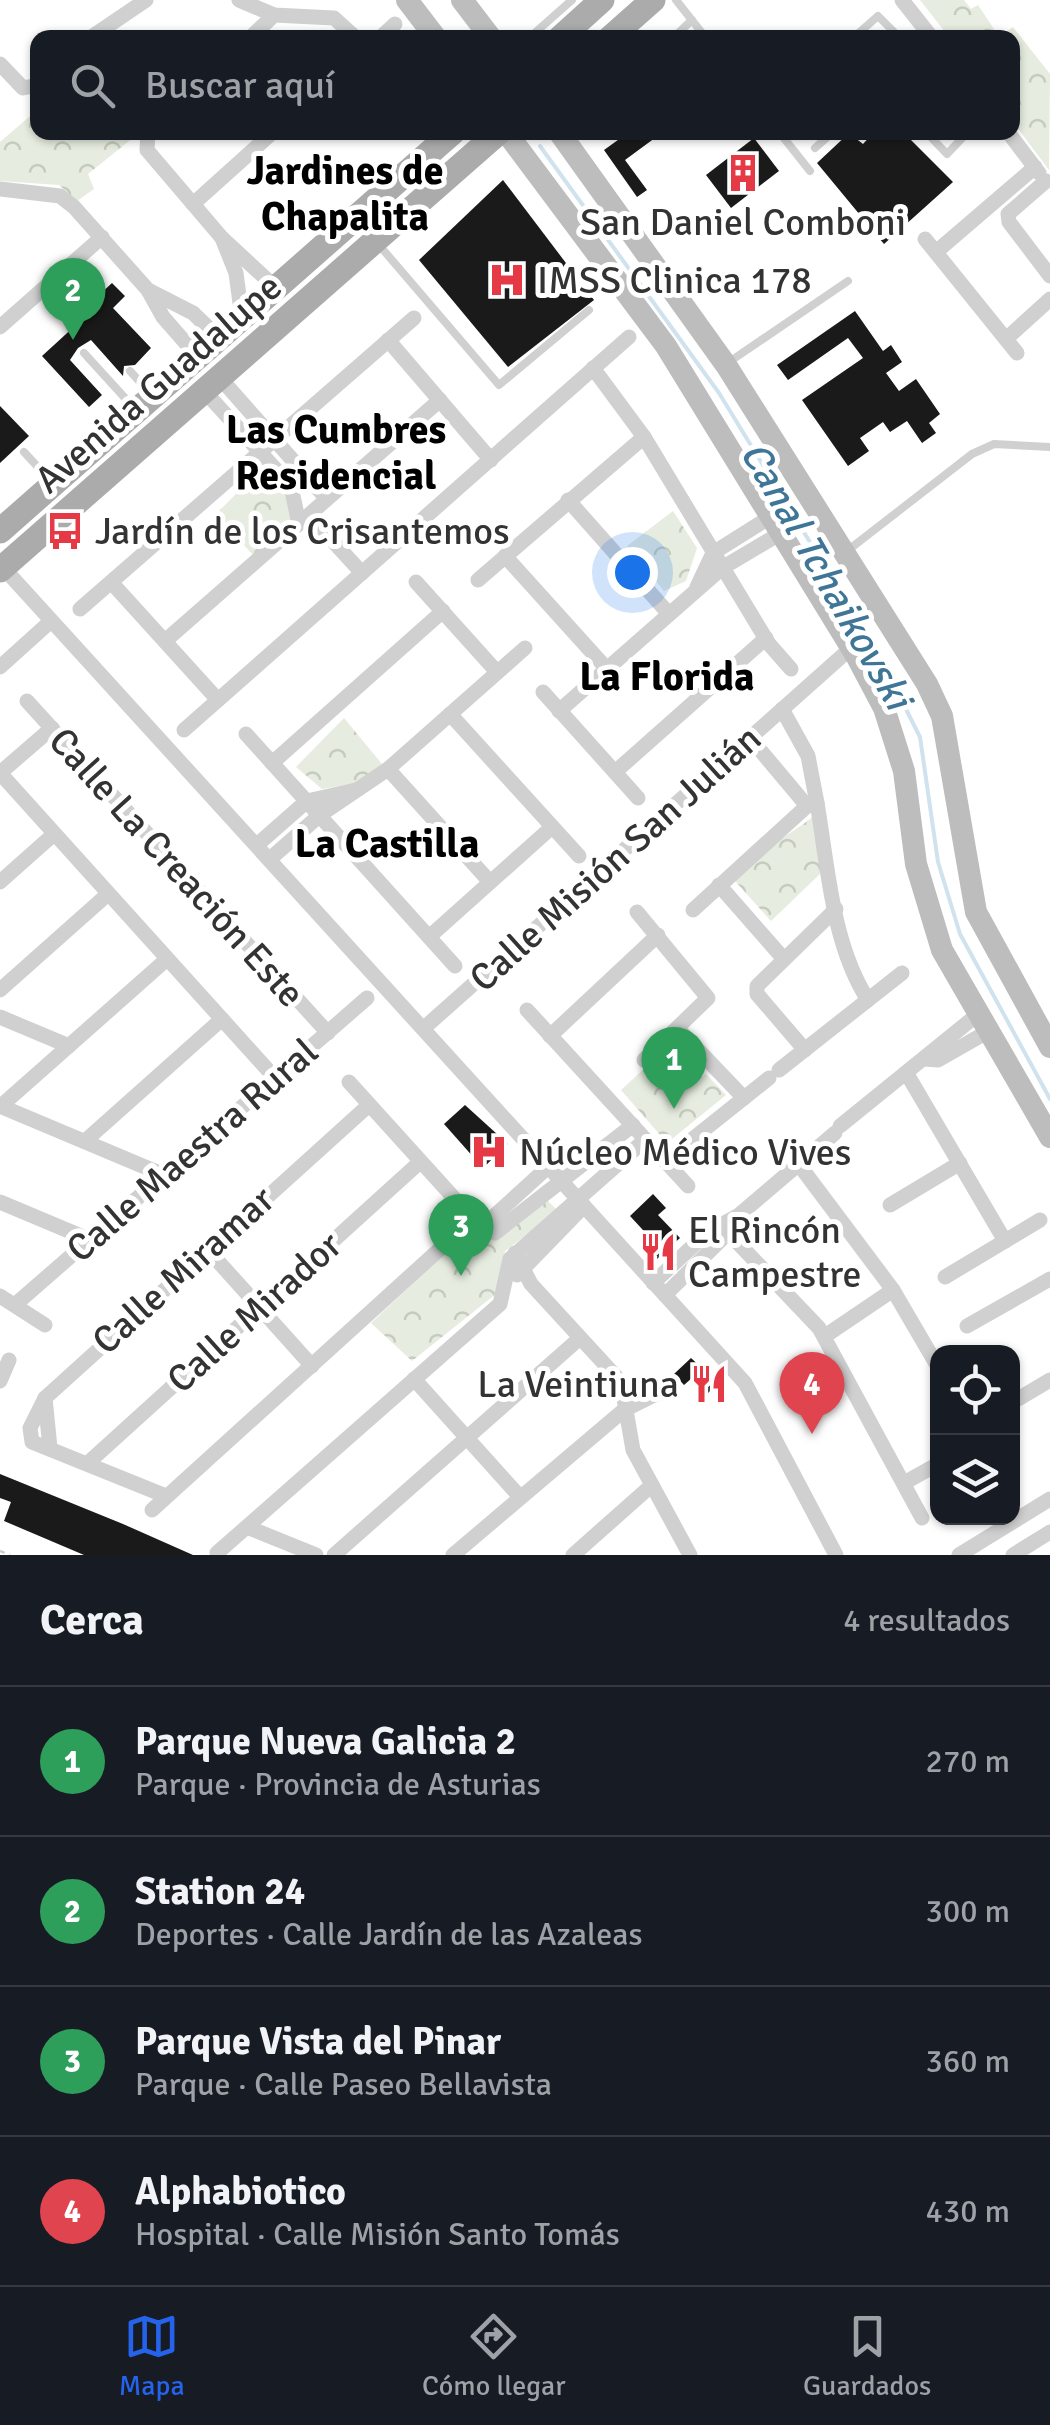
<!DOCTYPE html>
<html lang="es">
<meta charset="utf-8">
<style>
:root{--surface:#171b24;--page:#242831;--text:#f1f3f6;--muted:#9ea1a6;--line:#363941;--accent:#2563eb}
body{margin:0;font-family:Signika,sans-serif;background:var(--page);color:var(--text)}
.controls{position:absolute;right:30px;bottom:30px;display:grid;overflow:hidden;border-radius:20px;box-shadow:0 2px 8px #0004}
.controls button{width:90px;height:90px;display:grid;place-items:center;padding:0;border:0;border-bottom:2px solid var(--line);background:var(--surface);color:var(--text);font:50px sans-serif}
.you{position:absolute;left:632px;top:572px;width:35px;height:35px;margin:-25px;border:8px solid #fff;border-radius:50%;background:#1a73e8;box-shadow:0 0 0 15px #1a73e833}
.badge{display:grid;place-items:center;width:65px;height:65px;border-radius:50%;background:var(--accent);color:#fff;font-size:32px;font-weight:700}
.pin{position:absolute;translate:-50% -82px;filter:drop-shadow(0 2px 5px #0008)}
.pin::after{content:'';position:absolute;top:52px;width:35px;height:30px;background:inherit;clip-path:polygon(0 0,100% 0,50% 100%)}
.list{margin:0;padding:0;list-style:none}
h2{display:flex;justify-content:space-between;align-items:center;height:130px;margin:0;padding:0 40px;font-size:42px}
h2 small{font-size:32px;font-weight:400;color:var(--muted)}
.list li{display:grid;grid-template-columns:65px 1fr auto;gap:30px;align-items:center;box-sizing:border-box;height:150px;padding:0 40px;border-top:2px solid var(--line)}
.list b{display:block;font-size:38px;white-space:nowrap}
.list p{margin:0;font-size:32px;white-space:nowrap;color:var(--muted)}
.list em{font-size:32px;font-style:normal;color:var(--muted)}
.icon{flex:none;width:55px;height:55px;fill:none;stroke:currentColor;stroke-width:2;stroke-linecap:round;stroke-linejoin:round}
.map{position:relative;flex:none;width:1050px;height:1555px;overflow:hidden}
.search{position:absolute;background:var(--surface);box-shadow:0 2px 8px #0004;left:30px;right:30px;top:30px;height:110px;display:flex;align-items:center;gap:25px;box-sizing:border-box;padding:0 35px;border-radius:20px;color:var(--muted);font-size:38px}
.sheet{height:730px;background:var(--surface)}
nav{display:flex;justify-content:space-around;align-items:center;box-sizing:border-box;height:140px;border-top:2px solid var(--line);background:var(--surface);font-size:28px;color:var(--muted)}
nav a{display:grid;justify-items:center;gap:5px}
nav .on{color:var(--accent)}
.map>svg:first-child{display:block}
</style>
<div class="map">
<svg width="1050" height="1555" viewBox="0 0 1050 1555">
<defs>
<pattern id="park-crowns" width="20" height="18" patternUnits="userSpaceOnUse" patternTransform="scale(2.5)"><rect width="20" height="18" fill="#e6ecdf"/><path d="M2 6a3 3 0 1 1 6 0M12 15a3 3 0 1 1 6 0" fill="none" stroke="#c6cbc0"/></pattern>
</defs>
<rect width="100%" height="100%" fill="#fff"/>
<g fill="url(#park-crowns)">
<polygon points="920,0 964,0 971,9 978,5 996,32 989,37 949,37"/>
<polygon points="1013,27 1050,74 1049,170 1013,122 1012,38 999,37"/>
<polygon points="37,110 38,132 139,133 88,174 94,189 77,201 59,185 0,181 0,142"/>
<polygon points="266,464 289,488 293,521 253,555 216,514"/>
<polygon points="673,511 697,548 686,581 664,591 627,546"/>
<polygon points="344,718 382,764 357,783 322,789 296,767"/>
<polygon points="812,818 822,872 771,921 735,881 777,842"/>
<polygon points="645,1068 674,1098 706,1074 726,1095 667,1143 621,1090"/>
<polygon points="544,1197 558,1211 505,1251 497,1293 412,1361 371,1323 475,1225 487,1232"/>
</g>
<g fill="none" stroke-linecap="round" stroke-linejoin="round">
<polyline stroke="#cfe2ee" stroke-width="4" points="540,146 719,393 877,652 920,737 938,862 960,934 1050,1099"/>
</g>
<g fill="#1a1a1a">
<polygon points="629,132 663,132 625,160 647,190 637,197 604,150"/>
<polygon points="874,132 903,132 953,182 884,244 817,163 849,133 863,144"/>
<polygon points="754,138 779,171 731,208 706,175"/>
<polygon points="503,180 594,300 508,367 419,260"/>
<polygon points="112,283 125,296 113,308 151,348 135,365 124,366 123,376 91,340 78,348 70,360 102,395 89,407 42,356 89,313 84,309"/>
<polygon points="855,311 883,351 891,345 902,362 886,373 899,391 916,379 940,414 929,423 936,433 922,443 907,421 890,432 883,422 860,438 869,451 848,466 802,400 863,358 848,338 788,380 777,365"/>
<polygon points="0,406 29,436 0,463"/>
<polygon points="465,1105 508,1144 483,1168 444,1124"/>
<polygon points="653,1194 666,1208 658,1215 680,1238 657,1259 647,1249 654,1242 630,1216"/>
<polygon points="691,1358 718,1383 708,1393 692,1378 684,1385 674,1374"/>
<polygon points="0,1474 123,1524 193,1555 84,1555 4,1521 11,1502 0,1498"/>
</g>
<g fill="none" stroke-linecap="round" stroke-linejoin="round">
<polyline stroke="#cdcdcd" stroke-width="2.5" stroke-dasharray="5 5" stroke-linecap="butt" points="0,1551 10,1555"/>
<g stroke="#d0d0d0" stroke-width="8">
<polyline points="676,0 706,38"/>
<polyline points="529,38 572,0"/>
<polyline points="673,38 692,20"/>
<polyline points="853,38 878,16 895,33 891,38"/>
<polyline points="779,132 810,171"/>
<polyline points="926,132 947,154 968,132"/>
<polyline points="815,148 833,132"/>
<polyline points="379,245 499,385 589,310"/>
<polyline points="84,353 135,409"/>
<polyline points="729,362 848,281"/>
<polyline points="130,371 150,393"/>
<polyline points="24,452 50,480"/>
<polyline points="847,551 972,454 994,444 1050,447"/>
</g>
<g stroke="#d0d0d0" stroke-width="15">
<polyline points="239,0 274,15 334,18 356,38"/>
<polyline points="902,0 932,38"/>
<polyline points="90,38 146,0"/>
<polyline points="250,38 274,15"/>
<polyline points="380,38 395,24"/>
<polyline points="0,64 23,88 38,85"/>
<polyline points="148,132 147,150 222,238 276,288"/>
<polyline points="1008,132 1039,173"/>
<polyline points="1046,181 1008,214 1009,222 1050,276"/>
<polyline points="0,189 60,196 74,207 148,290 163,317 198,357"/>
<polyline points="193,204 273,132"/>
<polyline points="222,238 236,273 242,318"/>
<polyline points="925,239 1017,353"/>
<polyline points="936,252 1035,167"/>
<polyline points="148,290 193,313 219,338"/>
<polyline points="0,327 102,237"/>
<polyline points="1006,339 1050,299"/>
<polyline points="388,340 491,460"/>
<polyline points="593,368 644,437 769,644 791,669"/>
<polyline points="221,379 327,499"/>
<polyline points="206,393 291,486 299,524"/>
<polyline points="568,500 669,614"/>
<polyline points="309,515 362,573"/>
<polyline points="505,556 607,669"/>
<polyline points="0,564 745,1383 836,1555"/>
<polyline points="478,580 644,437"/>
<polyline points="111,582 218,700"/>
<polyline points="416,582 497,672"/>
<polyline points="697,587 713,553 770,517"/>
<polyline points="80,609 414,318"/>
<polyline points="165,641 440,400"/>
<polyline points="0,667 51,621"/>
<polyline points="543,692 638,798"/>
<polyline points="27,701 328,1033"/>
<polyline points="782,709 808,756 817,803"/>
<polyline points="559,711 722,568 781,533"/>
<polyline points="450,714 579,856"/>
<polyline points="184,730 629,337"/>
<polyline points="246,734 455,966"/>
<path d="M750,738L807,806L817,803C828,867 832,944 868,1000"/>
<polyline points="272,763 443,611"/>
<polyline points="388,769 490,882"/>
<polyline points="615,772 766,638"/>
<polyline points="0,773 276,1079"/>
<polyline points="0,773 52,728"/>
<polyline points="258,844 307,801 356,790"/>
<polyline points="271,858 320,815 388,769 525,648"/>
<polyline points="0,882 54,834"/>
<polyline points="719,885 783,958"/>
<polyline points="693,910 807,806"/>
<polyline points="637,912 708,998 644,1060"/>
<polyline points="429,937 552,827"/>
<polyline points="0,990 108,894"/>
<polyline points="527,1010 688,1186"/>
<polyline points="0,1017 69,1046"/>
<polyline points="424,1028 851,648"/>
<polyline points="678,1029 744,1098"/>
<polyline points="550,1036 658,935"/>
<polyline points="805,1050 757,994 757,986 836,909"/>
<polyline points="925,1059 938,1060 987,1032"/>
<polyline points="779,1070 902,973"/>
<polyline points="907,1074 1005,1241"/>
<polyline points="349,1082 473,1219 495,1233 633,1125"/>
<polyline points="0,1106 164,1175"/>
<polyline points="1,1106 167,959"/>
<polyline points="840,1126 977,1015"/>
<polyline points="85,1141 222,1019"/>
<polyline points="665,1161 769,1078"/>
<polyline points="797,1162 893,1290 938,1367"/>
<polyline points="0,1202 88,1239"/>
<polyline points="890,1205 960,1163"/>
<polyline points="719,1223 819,1328 922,1518"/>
<polyline points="482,1227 548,1167"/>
<polyline points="207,1249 312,1366"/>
<polyline points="515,1253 531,1284 621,1382 633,1450 690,1555"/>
<polyline points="517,1275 584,1206"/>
<polyline points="945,1277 1040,1220"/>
<polyline points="653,1283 708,1232 739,1215 835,1133"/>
<polyline points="665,1295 733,1228"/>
<polyline points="0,1296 45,1325"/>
<polyline points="17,1303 367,998"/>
<polyline points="967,1326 1050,1279"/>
<polyline points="825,1336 893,1290"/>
<polyline points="414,1379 520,1497"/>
<polyline points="0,1381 9,1360"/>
<polyline points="45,1398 50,1448"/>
<polyline points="1018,1399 1050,1380"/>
<polyline points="89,1462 420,1162"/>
<polyline points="904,1483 938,1464"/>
<polyline points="166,1496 32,1442 30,1428 45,1398 369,1105"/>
<polyline points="152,1510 473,1219"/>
<polyline points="247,1527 316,1555"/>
<polyline points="217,1553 500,1304 510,1259 645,1140"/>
<polyline points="334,1555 580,1338"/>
<polyline points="453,1555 624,1410 672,1386"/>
<polyline points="573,1555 652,1485"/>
<polyline points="959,1555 1050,1499"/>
<polyline points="1013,1555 1050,1532"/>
</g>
<g stroke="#bdbdbd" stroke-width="22">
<polyline points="407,0 436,38"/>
<polyline points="462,0 491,38"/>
<polyline points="506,132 666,346 857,657 884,708 904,771 916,864 942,950 1050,1137"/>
<polyline points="559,132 726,365 927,684 942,716 976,912 1050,1047"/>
</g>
<g stroke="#ababab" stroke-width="25">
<polyline points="560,38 602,0"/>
<polyline points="610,38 653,0"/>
<polyline points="0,531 453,132"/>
<polyline points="0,570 499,132"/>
</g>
</g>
<defs>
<g id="building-bare" transform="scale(3)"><path d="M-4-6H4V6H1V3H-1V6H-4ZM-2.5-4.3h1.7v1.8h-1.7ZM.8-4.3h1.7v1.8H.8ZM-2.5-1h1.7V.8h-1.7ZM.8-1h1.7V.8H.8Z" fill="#e63946" stroke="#fff" stroke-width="2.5" paint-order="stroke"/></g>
<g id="hospital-bare" transform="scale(3)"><path d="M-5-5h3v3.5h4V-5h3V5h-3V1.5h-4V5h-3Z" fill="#e63946" stroke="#fff" stroke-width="2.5" paint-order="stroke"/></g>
<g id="bus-bare" transform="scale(3)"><path d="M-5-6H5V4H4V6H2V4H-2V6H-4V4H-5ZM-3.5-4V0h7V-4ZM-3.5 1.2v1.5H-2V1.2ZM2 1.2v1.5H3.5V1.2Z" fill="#e63946" stroke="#fff" stroke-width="2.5" paint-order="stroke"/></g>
<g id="restaurant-bare" transform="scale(3)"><path d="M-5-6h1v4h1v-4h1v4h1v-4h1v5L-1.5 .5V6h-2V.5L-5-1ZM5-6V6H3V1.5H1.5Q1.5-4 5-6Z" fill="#e63946" stroke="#fff" stroke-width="2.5" paint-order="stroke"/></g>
</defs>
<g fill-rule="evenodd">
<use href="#building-bare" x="743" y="173"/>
<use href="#hospital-bare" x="507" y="280"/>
<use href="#bus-bare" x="65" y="531"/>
<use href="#hospital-bare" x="489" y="1152"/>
<use href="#restaurant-bare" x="658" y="1252"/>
<use href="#restaurant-bare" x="709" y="1384"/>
</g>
<g text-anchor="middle" stroke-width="10" stroke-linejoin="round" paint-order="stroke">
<g font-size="38" fill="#333" stroke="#fff" text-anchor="start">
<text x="743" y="235" text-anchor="middle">San Daniel Comboni</text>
<text x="537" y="293">IMSS Clinica 178</text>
<text x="95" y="544">Jardín de los Crisantemos</text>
<text x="519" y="1165">Núcleo Médico Vives</text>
<text x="688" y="1243">El Rincón<tspan x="688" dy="44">Campestre</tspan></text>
<text x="679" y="1397" text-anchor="end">La Veintiuna</text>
</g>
<g font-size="38" fill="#333" stroke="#fff">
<text transform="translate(158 383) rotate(-41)" y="13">Avenida Guadalupe</text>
<text transform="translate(615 858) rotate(-42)" y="13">Calle Misión San Julián</text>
<text transform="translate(177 867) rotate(48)" y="13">Calle La Creación Este</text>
<text transform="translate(192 1150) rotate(-41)" y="13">Calle Maestra Rural</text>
<text transform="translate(183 1270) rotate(-42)" y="13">Calle Miramar</text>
<text transform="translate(254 1312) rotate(-42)" y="13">Calle Mirador</text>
</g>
<g font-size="40" font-weight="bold" fill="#000" stroke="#fff">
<text x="345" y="184">Jardines de<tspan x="345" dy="46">Chapalita</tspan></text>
<text x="336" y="443">Las Cumbres<tspan x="336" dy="46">Residencial</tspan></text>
<text x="667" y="690">La Florida</text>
<text x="387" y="857">La Castilla</text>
</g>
<g font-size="40" font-style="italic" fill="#3f7597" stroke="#fff">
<text transform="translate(827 575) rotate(60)" y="14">Canal Tchaikovski</text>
</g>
</g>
</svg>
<div class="controls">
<button><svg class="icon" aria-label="locate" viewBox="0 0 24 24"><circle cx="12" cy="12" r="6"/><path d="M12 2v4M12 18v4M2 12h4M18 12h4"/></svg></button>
<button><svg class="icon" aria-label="layers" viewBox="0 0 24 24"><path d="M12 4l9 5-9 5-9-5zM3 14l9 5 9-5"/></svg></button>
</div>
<div class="you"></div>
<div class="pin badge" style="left:674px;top:1109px;background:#2e9e5b">1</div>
<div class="pin badge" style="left:73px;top:340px;background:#2e9e5b">2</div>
<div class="pin badge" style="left:461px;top:1276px;background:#2e9e5b">3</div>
<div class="pin badge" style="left:812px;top:1434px;background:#e0444e">4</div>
<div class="search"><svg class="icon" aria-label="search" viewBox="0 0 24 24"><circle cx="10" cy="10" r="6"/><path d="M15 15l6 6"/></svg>Buscar aquí</div>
</div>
<section class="sheet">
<h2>Cerca<small>4 resultados</small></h2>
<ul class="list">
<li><span class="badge" style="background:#2e9e5b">1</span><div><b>Parque Nueva Galicia 2</b><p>Parque · Provincia de Asturias</p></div><em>270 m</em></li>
<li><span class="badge" style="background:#2e9e5b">2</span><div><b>Station 24</b><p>Deportes · Calle Jardín de las Azaleas</p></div><em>300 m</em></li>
<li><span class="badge" style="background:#2e9e5b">3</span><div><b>Parque Vista del Pinar</b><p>Parque · Calle Paseo Bellavista</p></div><em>360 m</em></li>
<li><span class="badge" style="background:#e0444e">4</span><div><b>Alphabiotico</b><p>Hospital · Calle Misión Santo Tomás</p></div><em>430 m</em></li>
</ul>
</section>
<nav>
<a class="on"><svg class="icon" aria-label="map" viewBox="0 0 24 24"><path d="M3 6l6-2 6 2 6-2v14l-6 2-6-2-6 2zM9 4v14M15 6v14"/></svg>Mapa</a>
<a><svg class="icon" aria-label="directions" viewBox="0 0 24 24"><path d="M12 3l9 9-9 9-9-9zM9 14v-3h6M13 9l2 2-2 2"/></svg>Cómo llegar</a>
<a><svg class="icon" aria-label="saved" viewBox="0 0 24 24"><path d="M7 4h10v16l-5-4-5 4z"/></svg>Guardados</a>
</nav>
